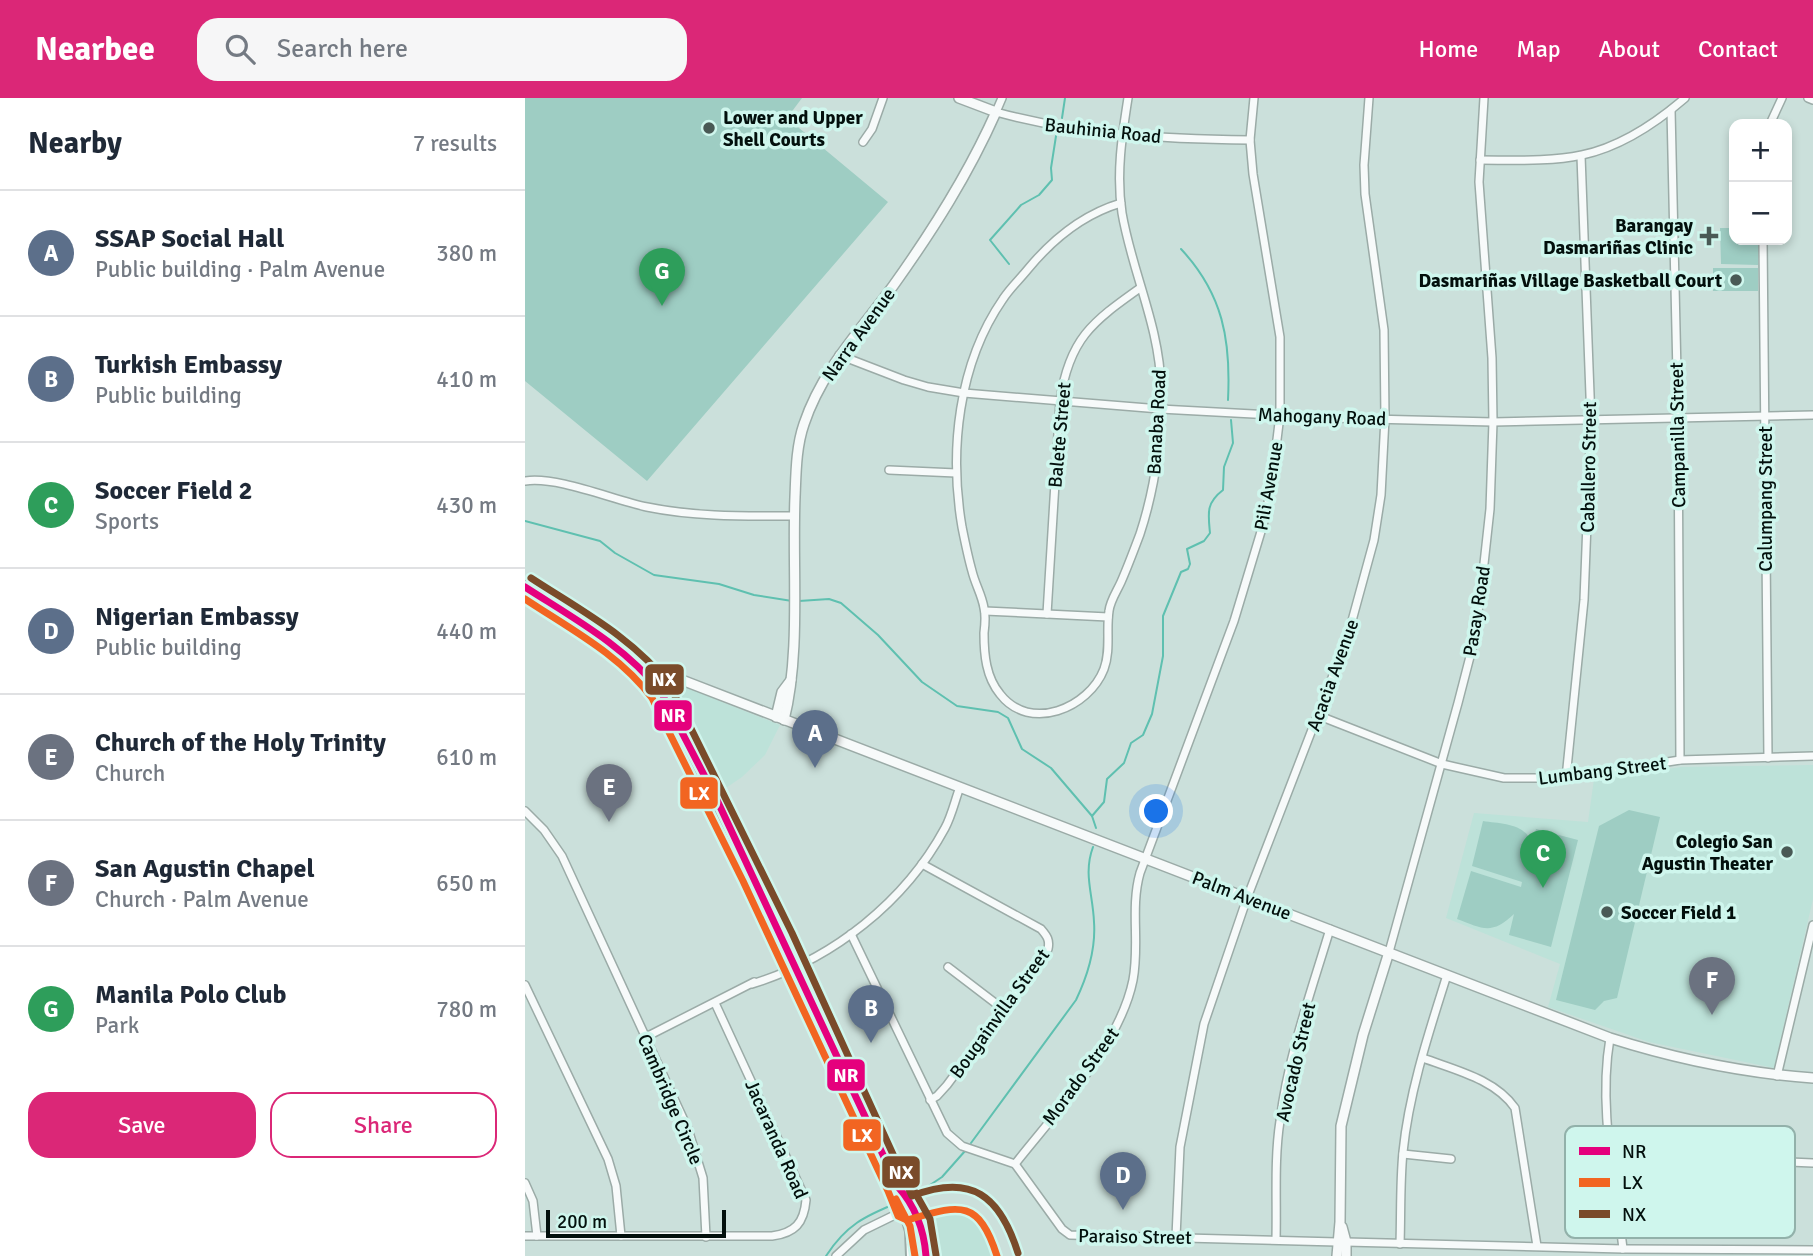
<!DOCTYPE html>
<meta charset="utf-8">
<style>
:root{--surface:#fff;--page:#f6f6f7;--text:#1f2937;--muted:#747a83;--line:#e0e1e3;--accent:#db2777}
body{margin:0;font-family:Signika,sans-serif;background:var(--page);color:var(--text)}
.controls{position:absolute;right:21px;top:21px;display:grid;overflow:hidden;border-radius:14px;box-shadow:0 4px 10px #0003}
.controls button{width:63px;height:63px;display:grid;place-items:center;padding:0;border:0;border-bottom:2px solid var(--line);background:var(--surface);color:var(--text);font:35px sans-serif}
.scale{position:absolute;left:21px;bottom:18px;width:180px;box-sizing:border-box;padding-left:7px;border:4px solid #03100d;border-top:0;font-size:19px;line-height:24px;white-space:nowrap;color:#03100d;-webkit-text-stroke:5px #cff6ed;paint-order:stroke}
.you{position:absolute;left:632px;top:714px;width:24px;height:24px;margin:-18px;border:5px solid #fff;border-radius:50%;background:#1a73e8;box-shadow:0 0 0 10px #1a73e833}
.badge{display:grid;place-items:center;width:46px;height:46px;border-radius:50%;background:var(--accent);color:#fff;font-size:23px;font-weight:700}
.pin{position:absolute;translate:-50% -58px;filter:drop-shadow(0 2px 4px #0008)}
.pin::after{content:'';position:absolute;top:37px;width:24px;height:21px;background:inherit;clip-path:polygon(0 0,100% 0,50% 100%)}
.list{margin:0;padding:0;list-style:none}
h2{display:flex;justify-content:space-between;align-items:center;height:91px;margin:0;padding:0 28px;font-size:30px}
h2 small{font-size:23px;font-weight:400;color:var(--muted)}
.list li{display:grid;grid-template-columns:46px 1fr auto;gap:21px;align-items:center;box-sizing:border-box;height:126px;padding:0 28px;border-top:2px solid var(--line)}
.list b{display:block;font-size:26px;white-space:nowrap}
.list p{margin:0;font-size:23px;white-space:nowrap;color:var(--muted)}
.list em{font-size:23px;font-style:normal;color:var(--muted)}
.actions{display:flex;gap:14px;padding:21px 28px}
.actions a{flex:1;padding:16px 0;border:2px solid var(--accent);border-radius:21px;text-align:center;font-size:24px;color:var(--accent)}
.actions .main{background:var(--accent);color:#fff}
.icon{flex:none;width:38px;height:38px;fill:none;stroke:currentColor;stroke-width:2;stroke-linecap:round;stroke-linejoin:round}
.map{position:relative;flex:none;width:1288px;height:1158px;overflow:hidden}
header{display:flex;align-items:center;gap:42px;box-sizing:border-box;height:98px;padding:0 35px;background:var(--accent);color:#fff}
header strong{font-size:33px}
nav{display:flex;gap:38px;margin-inline-start:auto;font-size:24px}
.search{width:490px;height:63px;background:var(--page);display:flex;align-items:center;gap:18px;box-sizing:border-box;padding:0 24px;border-radius:21px;color:var(--muted);font-size:26px}
main{display:flex}
aside{flex:1;background:var(--surface)}
.map>svg:first-child{display:block}
</style>
<header>
<strong>Nearbee</strong>
<div class="search"><svg class="icon" aria-label="search" viewBox="0 0 24 24"><circle cx="10" cy="10" r="6"/><path d="M15 15l6 6"/></svg>Search here</div>
<nav><a>Home</a><a>Map</a><a>About</a><a>Contact</a></nav>
</header>
<main>
<aside>
<h2>Nearby<small>7 results</small></h2>
<ul class="list">
<li><span class="badge" style="background:#5c6f8a">A</span><div><b>SSAP Social Hall</b><p>Public building · Palm Avenue</p></div><em>380 m</em></li>
<li><span class="badge" style="background:#5c6f8a">B</span><div><b>Turkish Embassy</b><p>Public building</p></div><em>410 m</em></li>
<li><span class="badge" style="background:#2e9e5b">C</span><div><b>Soccer Field 2</b><p>Sports</p></div><em>430 m</em></li>
<li><span class="badge" style="background:#5c6f8a">D</span><div><b>Nigerian Embassy</b><p>Public building</p></div><em>440 m</em></li>
<li><span class="badge" style="background:#6b7280">E</span><div><b>Church of the Holy Trinity</b><p>Church</p></div><em>610 m</em></li>
<li><span class="badge" style="background:#6b7280">F</span><div><b>San Agustin Chapel</b><p>Church · Palm Avenue</p></div><em>650 m</em></li>
<li><span class="badge" style="background:#2e9e5b">G</span><div><b>Manila Polo Club</b><p>Park</p></div><em>780 m</em></li>
</ul>
<div class="actions"><a class="main">Save</a><a>Share</a></div>
</aside>
<div class="map">
<svg width="1288" height="1158" viewBox="0 0 1288 1158">
<rect width="100%" height="100%" fill="#cbe0db"/>
<g fill="#bde2d9">
<polygon points="152,586 255,627 240,657 217,679 198,692 145,593"/>
<polygon points="1288,667 1288,801 1249,970 1124,944 1023,909 1035,866 921,820 949,715 1063,724 1069,681 1156,669"/>
<polygon points="426,1105 446,1109 461,1121 474,1144 476,1158 411,1158 406,1120 413,1111"/>
</g>
<g fill="#9ecdc3">
<polygon points="0,0 277,0 262,20 363,104 122,383 0,283"/>
<polygon points="1195,130 1209,130 1209,142 1233,142 1233,167 1196,166"/>
<rect x="1188" y="170" width="45" height="23"/>
<polygon points="1104,712 1135,719 1092,900 1079,903 1070,912 1031,902 1074,728"/>
<path d="M958,723C977,726 1002,725 1007,747L1011,731L1053,742L1026,849L984,837L989,816C967,837 958,831 932,821L946,773L996,789L997,784L947,768Z"/>
</g>
<g fill="none" stroke-linecap="round" stroke-linejoin="round">
<g stroke="#5fc0b0" stroke-width="2">
<polyline points="537,20 540,0"/>
<path d="M656,151C698,196 706,242 703,302"/>
<polyline points="484,166 465,142 496,107 514,97 527,82 526,70 531,38"/>
<polyline points="0,423 75,443 90,455 129,477 194,486 229,497 267,503"/>
<polyline points="274,503 304,501 316,505 353,537 397,584 432,608 473,614 483,620 497,651 526,670 567,718 571,730"/>
<path d="M567,718L579,704L582,681L599,665L606,645L618,637L627,616L638,558V518L656,474L663,471L665,466L662,451L679,443L685,435C683,415 681,405 698,392L699,369L708,345L706,322"/>
<path d="M446,1045L551,902C563,877 571,852 569,824C568,796 558,776 568,749"/>
<polyline points="387,1099 417,1079 440,1053"/>
<path d="M301,1158C321,1127 340,1118 372,1105"/>
</g>
<g stroke="#9baba7" stroke-width="10">
<g id="minor">
<path d="M477,0L471,14C554,37 639,41 725,42"/>
<polyline points="1283,0 1288,2"/>
<polyline points="1146,12 1153,320 1155,662"/>
<polyline points="1245,26 1257,0"/>
<polyline points="338,44 347,31 358,0"/>
<path d="M955,62C988,62 1025,64 1057,57C1095,49 1131,25 1160,0"/>
<path d="M596,105C559,116 527,142 503,171C495,181 485,190 478,201C433,266 424,353 437,429C440,444 443,459 447,473C450,486 457,497 459,510C461,518 460,527 459,535C459,557 461,579 475,596C505,635 564,610 579,571C586,552 581,532 584,513C585,503 592,493 596,484C603,468 609,452 615,436C630,390 637,338 636,290C635,229 607,174 597,115C591,76 597,38 603,0"/>
<polyline points="1238,142 1243,660"/>
<polyline points="314,257 379,282 403,289 439,295 635,311 805,320 968,324 1288,317"/>
<polyline points="364,372 431,375"/>
<path d="M0,383C33,378 88,402 122,409C171,419 220,418 269,418"/>
<polyline points="460,513 583,519"/>
<path d="M522,516L535,303C544,241 567,224 615,190"/>
<polyline points="792,617 917,666 979,680 1041,680 1155,662 1288,658"/>
<polyline points="1041,680 1059,502 1066,323 1056,58"/>
<polyline points="0,713 19,732 37,758 163,1031 178,1080 181,1139"/>
<path d="M397,766L516,831C522,838 525,842 523,851L422,987L412,998L405,1002"/>
<polyline points="326,836 422,1035 437,1048 490,1066 537,1131 545,1137 812,1144"/>
<polyline points="864,854 933,605 948,547 956,493 965,411 968,324 967,260 954,84 959,0"/>
<polyline points="423,869 478,911"/>
<path d="M227,886C308,861 380,804 420,730C427,717 430,702 435,689"/>
<polyline points="0,887 83,1061 91,1088 96,1138"/>
<polyline points="121,939 229,884"/>
<path d="M1085,940C1073,1011 1090,1080 1098,1151"/>
<path d="M898,960C930,972 970,981 990,1010L1012,1148"/>
<polyline points="1252,978 1288,827"/>
<polyline points="878,1056 926,1061"/>
<polyline points="1085,1056 1288,1065"/>
<path d="M490,1066C531,1014 595,947 608,882C615,846 605,810 615,775L709,523L741,417L748,374L755,317V239L728,76L725,42L729,0"/>
<polyline points="0,1085 8,1103 12,1138"/>
<path d="M0,1138H247C270,1135 279,1125 281,1102L190,905"/>
<polyline points="651,1139 655,1049 679,926 722,800 822,541 849,442 856,397 860,320 859,232 840,96 839,67 844,0"/>
<path d="M751,1141C752,1102 749,1062 755,1023C763,958 786,894 805,831"/>
<polyline points="821,1144 1098,1151 1288,1152"/>
<path d="M875,1146C876,1116 875,1084 878,1054C884,994 904,934 922,877"/>
<polyline points="311,1158 339,1132 382,1111"/>
</g>
</g>
<g stroke="#9baba7" stroke-width="12">
<g id="tertiary">
<path d="M128,582L140,577L149,579L1085,940C1151,961 1219,975 1288,980"/>
<polyline points="251,619 257,594 266,582"/>
<path d="M259,622C276,555 267,470 270,399C271,375 271,349 279,326C297,272 335,233 368,188C408,132 443,77 471,14L434,0"/>
<polyline points="817,1129 821,1144 821,1158"/>
<polyline points="812,1158 815,1124 816,1028 838,937 864,854"/>
</g>
</g>
<g stroke="#9baba7" stroke-width="14">
<g id="secondary">
<path d="M0,489C42,517 109,552 136,594L191,700L373,1089L386,1133L387,1158"/>
<path d="M375,1091C392,1109 400,1133 401,1158"/>
</g>
</g>
<use href="#minor" stroke="#f7fafa" stroke-width="7"/>
<use href="#tertiary" stroke="#f7fafa" stroke-width="9"/>
<use href="#secondary" stroke="#f7fafa" stroke-width="10"/>
<g stroke="#cff6ed" stroke-width="12">
<path id="bus-1" d="M0,489C48,520 100,548 136,594L191,700L373,1089C391,1109 399,1131 401,1158"/>
</g>
<g stroke="#cff6ed" stroke-width="12">
<g id="bus-2">
<path d="M0,501C45,531 94,556 127,600L218,783L363,1093L373,1118L382,1122C432,1108 453,1098 472,1158"/>
<polyline points="371,1101 385,1128 390,1158"/>
</g>
</g>
<g stroke="#cff6ed" stroke-width="12">
<g id="bus-3">
<path d="M6,480C55,512 109,540 145,588L267,835L387,1098C447,1075 475,1098 493,1155"/>
<polyline points="387,1089 405,1121 411,1157"/>
</g>
</g>
<use href="#bus-1" stroke="#e5007d" stroke-width="7"/>
<use href="#bus-2" stroke="#f26522" stroke-width="7"/>
<use href="#bus-3" stroke="#7a4b2a" stroke-width="7"/>
</g>
<g fill="#495955" stroke="#cff6ed" stroke-width="2.5">
<circle cx="184" cy="30" r="7"/>
<path d="M1180.5 127.5h7v7h7v7h-7v7h-7v-7h-7v-7h7z"/>
<circle cx="1211" cy="182" r="7"/>
<circle cx="1262" cy="754" r="7"/>
<circle cx="1082" cy="814" r="7"/>
</g>
<g text-anchor="middle" stroke-width="7" stroke-linejoin="round" paint-order="stroke">
<g font-size="19" font-weight="bold" fill="#03100d" stroke="#cff6ed" text-anchor="end">
<text x="198" y="26" text-anchor="start">Lower and Upper<tspan x="198" dy="22">Shell Courts</tspan></text>
<text x="1168" y="134">Barangay<tspan x="1168" dy="22">Dasmariñas Clinic</tspan></text>
<text x="1197" y="189">Dasmariñas Village Basketball Court</text>
<text x="1248" y="750">Colegio San<tspan x="1248" dy="22">Agustin Theater</tspan></text>
<text x="1096" y="821" text-anchor="start">Soccer Field 1</text>
</g>
<g font-size="19" fill="#03100d" stroke="#cff6ed">
<text transform="translate(578 32) rotate(6)" y="7">Bauhinia Road</text>
<text transform="translate(333 236) rotate(-54)" y="7">Narra Avenue</text>
<text transform="translate(797 318) rotate(2)" y="7">Mahogany Road</text>
<text transform="translate(631 324) rotate(-87)" y="7">Banaba Road</text>
<text transform="translate(534 337) rotate(-85)" y="7">Balete Street</text>
<text transform="translate(1152 337) rotate(-91)" y="7">Campanilla Street</text>
<text transform="translate(1063 369) rotate(-89)" y="7">Caballero Street</text>
<text transform="translate(743 388) rotate(-80)" y="7">Pili Avenue</text>
<text transform="translate(1240 401) rotate(-90)" y="7">Calumpang Street</text>
<text transform="translate(951 513) rotate(-81)" y="7">Pasay Road</text>
<text transform="translate(807 577) rotate(-70)" y="7">Acacia Avenue</text>
<text transform="translate(1077 672) rotate(-7)" y="7">Lumbang Street</text>
<text transform="translate(717 797) rotate(21)" y="7">Palm Avenue</text>
<text transform="translate(474 915) rotate(-54)" y="7">Bougainvilla Street</text>
<text transform="translate(770 964) rotate(-77)" y="7">Avocado Street</text>
<text transform="translate(555 978) rotate(-54)" y="7">Morado Street</text>
<text transform="translate(146 1001) rotate(67)" y="7">Cambridge Circle</text>
<text transform="translate(252 1041) rotate(66)" y="7">Jacaranda Road</text>
<text transform="translate(610 1138) rotate(1)" y="7">Paraiso Street</text>
</g>
</g>
<rect x="1040" y="1028" width="230" height="112" rx="10" fill="#cff6ed" stroke="#92b1aa" stroke-width="2"/>
<rect x="1054" y="1049" width="31" height="8" fill="#e5007d"/>
<rect x="1054" y="1080" width="31" height="9" fill="#f26522"/>
<rect x="1054" y="1112" width="31" height="8" fill="#7a4b2a"/>
<g font-size="19" fill="#03100d">
<text x="1097" y="1060">NR</text>
<text x="1097" y="1091">LX</text>
<text x="1097" y="1123">NX</text>
</g>
<g stroke="#cff6ed" stroke-width="2.5">
<rect x="119" y="565" width="41" height="33" rx="7" fill="#7a4b2a"/>
<rect x="128" y="601" width="40" height="33" rx="7" fill="#e5007d"/>
<rect x="154" y="678" width="40" height="34" rx="7" fill="#f26522"/>
<rect x="301" y="960" width="40" height="34" rx="7" fill="#e5007d"/>
<rect x="317" y="1020" width="40" height="34" rx="7" fill="#f26522"/>
<rect x="356" y="1057" width="40" height="34" rx="7" fill="#7a4b2a"/>
</g>
<g font-size="19" text-anchor="middle" font-weight="bold" fill="#fff">
<text x="139" y="588">NX</text>
<text x="148" y="624">NR</text>
<text x="174" y="702">LX</text>
<text x="321" y="984">NR</text>
<text x="337" y="1044">LX</text>
<text x="376" y="1081">NX</text>
</g>
</svg>
<div class="controls">
<button>+</button>
<button>−</button>
</div>
<div class="scale">200 m</div>
<div class="you"></div>
<div class="pin badge" style="left:290px;top:670px;background:#5c6f8a">A</div>
<div class="pin badge" style="left:346px;top:945px;background:#5c6f8a">B</div>
<div class="pin badge" style="left:1018px;top:790px;background:#2e9e5b">C</div>
<div class="pin badge" style="left:598px;top:1112px;background:#5c6f8a">D</div>
<div class="pin badge" style="left:84px;top:724px;background:#6b7280">E</div>
<div class="pin badge" style="left:1187px;top:917px;background:#6b7280">F</div>
<div class="pin badge" style="left:137px;top:208px;background:#2e9e5b">G</div>
</div>
</main>
